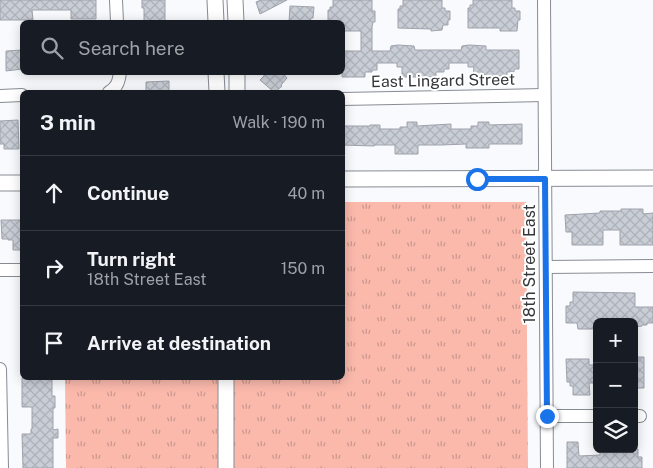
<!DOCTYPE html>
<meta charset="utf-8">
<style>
:root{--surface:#171b24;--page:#20242c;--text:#f1f3f6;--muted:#9ea1a6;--line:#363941}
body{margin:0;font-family:"Public Sans",sans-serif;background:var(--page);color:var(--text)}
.controls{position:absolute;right:15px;bottom:15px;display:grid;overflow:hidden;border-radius:8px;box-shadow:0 2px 12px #0003}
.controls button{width:45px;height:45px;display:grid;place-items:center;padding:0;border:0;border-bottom:1px solid var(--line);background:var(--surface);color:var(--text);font:25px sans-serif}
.stop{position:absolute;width:15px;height:15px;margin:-11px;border:4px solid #1a73e8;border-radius:50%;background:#fff}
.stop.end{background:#1a73e8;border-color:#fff;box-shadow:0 1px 5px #0008}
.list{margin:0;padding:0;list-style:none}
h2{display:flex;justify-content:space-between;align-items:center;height:65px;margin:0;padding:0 20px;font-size:21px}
h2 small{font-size:16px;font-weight:400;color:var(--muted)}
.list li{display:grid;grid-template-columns:32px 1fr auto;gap:15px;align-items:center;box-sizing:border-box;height:75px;padding:0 20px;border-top:1px solid var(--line)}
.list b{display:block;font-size:19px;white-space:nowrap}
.list p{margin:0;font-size:16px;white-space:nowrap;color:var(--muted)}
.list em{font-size:16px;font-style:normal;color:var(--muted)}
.icon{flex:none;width:28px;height:28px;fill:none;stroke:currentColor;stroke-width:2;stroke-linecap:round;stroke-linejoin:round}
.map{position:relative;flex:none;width:653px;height:468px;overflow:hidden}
.search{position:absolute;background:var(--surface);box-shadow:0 2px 12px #0003;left:20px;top:20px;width:325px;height:55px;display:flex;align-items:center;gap:12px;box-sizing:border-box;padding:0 18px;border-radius:8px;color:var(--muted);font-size:19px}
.panel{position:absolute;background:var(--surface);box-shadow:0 2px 12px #0003;left:20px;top:90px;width:325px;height:290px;border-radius:8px}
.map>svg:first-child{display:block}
</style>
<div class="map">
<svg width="653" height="468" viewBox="0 0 653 468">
<defs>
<pattern id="grass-tufts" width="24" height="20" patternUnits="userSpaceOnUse" patternTransform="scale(1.25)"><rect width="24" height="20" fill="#fbb9ac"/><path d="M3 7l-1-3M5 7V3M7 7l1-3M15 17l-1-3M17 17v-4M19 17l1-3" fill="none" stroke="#cc978d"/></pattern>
<pattern id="building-cross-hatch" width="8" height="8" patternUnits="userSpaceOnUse" patternTransform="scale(1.25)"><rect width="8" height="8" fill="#c9cdd6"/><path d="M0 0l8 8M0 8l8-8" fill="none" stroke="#adb1b8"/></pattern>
</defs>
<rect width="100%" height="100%" fill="#f9fafe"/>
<polygon fill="url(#grass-tufts)" points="343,202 526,202 528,468 66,468 65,378 342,378"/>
<g fill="url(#building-cross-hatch)" stroke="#9fa2ab">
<polygon points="0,0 96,0 96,19 71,19 71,10 32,10 33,20 0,20"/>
<polygon points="142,0 165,0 165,22 144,22 144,8 142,8"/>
<polygon points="261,0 287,0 260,14 256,2"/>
<polygon points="333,0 372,0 372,11 375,11 375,22 373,22 372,27 372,51 390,51 391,46 398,45 414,46 415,50 461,50 462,46 469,45 486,46 486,50 519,50 519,69 514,69 514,72 507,72 507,76 473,76 474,67 468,67 468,63 449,63 449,69 444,69 444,72 436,72 436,77 402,77 402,67 397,67 397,63 377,63 377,70 372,70 372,72 365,72 365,77 342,77 342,51 361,51 361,31 342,31 342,22 328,22 328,10 330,10 330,7 333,7"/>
<polygon points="403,0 442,0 442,8 445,8 445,11 450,11 450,20 448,20 448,25 443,25 442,30 431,31 431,29 398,28 398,9 400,9 400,6 403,6"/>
<polygon points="473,0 512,0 512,8 515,8 515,11 520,11 520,20 518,20 517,31 500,31 500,28 468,28 468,8 470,8 470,5 473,5"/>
<polygon points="290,6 314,7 313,18 311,18 310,22 289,22"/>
<polygon points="22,50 22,69 6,71 6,51"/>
<polygon points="264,72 282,72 287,78 281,85 282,86 275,92 274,92 260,80 264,76"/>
<polygon points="169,81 169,92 146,92 146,82"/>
<polygon points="18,120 19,149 4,149 4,144 0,144 0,121"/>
<polygon points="407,122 417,122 417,126 451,124 451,129 471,129 471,126 478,126 478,122 489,122 489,125 522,124 522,144 489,144 489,148 466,148 466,144 441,145 418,145 418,154 395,154 395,145 375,145 374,146 342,145 342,126 370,126 370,125 380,125 380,129 400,129 400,127 407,127"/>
<polygon points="621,209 643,209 643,214 653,213 653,245 620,245 620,230 603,230 603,245 572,245 572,232 566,232 565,215 600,213 600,211 621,211"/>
<polygon points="1,220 22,220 22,250 13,250 13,240 8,240 8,239 2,239"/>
<polygon points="573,292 635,293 635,307 653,307 653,323 647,323 647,325 642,325 642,326 634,327 634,322 597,322 597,329 578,329 577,323 566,323 566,306 570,306 570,302 573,302"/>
<polygon points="636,357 644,357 644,388 634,388 634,359 636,359"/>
<polygon points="566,359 589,359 589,365 597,365 597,383 589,383 590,395 573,395 573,386 570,386 570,382 567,382"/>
<polygon points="22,378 52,378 52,396 55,396 55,408 53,408 53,430 58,429 58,438 53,438 53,468 23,468 22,434 31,434 31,429 32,429 32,407 22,407"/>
<polygon points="567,442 578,442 579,456 600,455 600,449 638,449 638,457 642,457 642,468 567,468"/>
</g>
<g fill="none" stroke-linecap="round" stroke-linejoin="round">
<g stroke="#888b94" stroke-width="14">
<g id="minor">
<polyline points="116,0 117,22"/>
<polyline points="544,0 547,468"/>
<path d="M109,92C117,88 119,81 120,72"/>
<polyline points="0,96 22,95"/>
<polyline points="342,99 544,95"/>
<polyline points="546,267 653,266"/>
<polyline points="0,270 22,270"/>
<polyline points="0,369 2,468"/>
<polyline points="547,416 597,416"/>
<polyline points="634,416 640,416"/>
</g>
</g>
<g stroke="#888b94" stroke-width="17">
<g id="major">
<polyline points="215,0 216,22"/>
<polyline points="235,0 236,22"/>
<polyline points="216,72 217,92"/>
<polyline points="237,72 237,92"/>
<polyline points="342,179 653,178"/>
<polyline points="0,183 22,183"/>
<polyline points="226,378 226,468"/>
</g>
</g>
<use href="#minor" stroke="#fff" stroke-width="12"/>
<use href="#major" stroke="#fff" stroke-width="15"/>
</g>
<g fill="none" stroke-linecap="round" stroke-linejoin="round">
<polyline stroke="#1a73e8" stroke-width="6" points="477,179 545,179 547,416"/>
</g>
<g text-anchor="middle" stroke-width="4" stroke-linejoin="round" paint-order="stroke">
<g font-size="16" fill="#343639" stroke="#fff">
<text transform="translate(443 80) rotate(-1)" y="6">East Lingard Street</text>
<text transform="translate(529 264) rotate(-90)" y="6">18th Street East</text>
</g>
</g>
</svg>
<div class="controls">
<button>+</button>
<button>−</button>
<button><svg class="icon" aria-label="layers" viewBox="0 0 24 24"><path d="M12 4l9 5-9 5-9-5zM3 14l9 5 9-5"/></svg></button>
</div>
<div class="stop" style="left:477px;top:179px"></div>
<div class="stop end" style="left:547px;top:416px"></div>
<div class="search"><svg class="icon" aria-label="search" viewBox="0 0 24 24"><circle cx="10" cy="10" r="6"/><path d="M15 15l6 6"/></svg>Search here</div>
<section class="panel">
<h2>3 min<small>Walk · 190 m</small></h2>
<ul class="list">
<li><svg class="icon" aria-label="ahead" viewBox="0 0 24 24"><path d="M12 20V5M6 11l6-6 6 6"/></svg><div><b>Continue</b></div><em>40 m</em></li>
<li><svg class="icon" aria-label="right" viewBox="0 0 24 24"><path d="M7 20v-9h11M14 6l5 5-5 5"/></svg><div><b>Turn right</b><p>18th Street East</p></div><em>150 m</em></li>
<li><svg class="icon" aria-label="arrive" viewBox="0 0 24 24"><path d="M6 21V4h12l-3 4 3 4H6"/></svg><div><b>Arrive at destination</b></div></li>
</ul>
</section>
</div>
